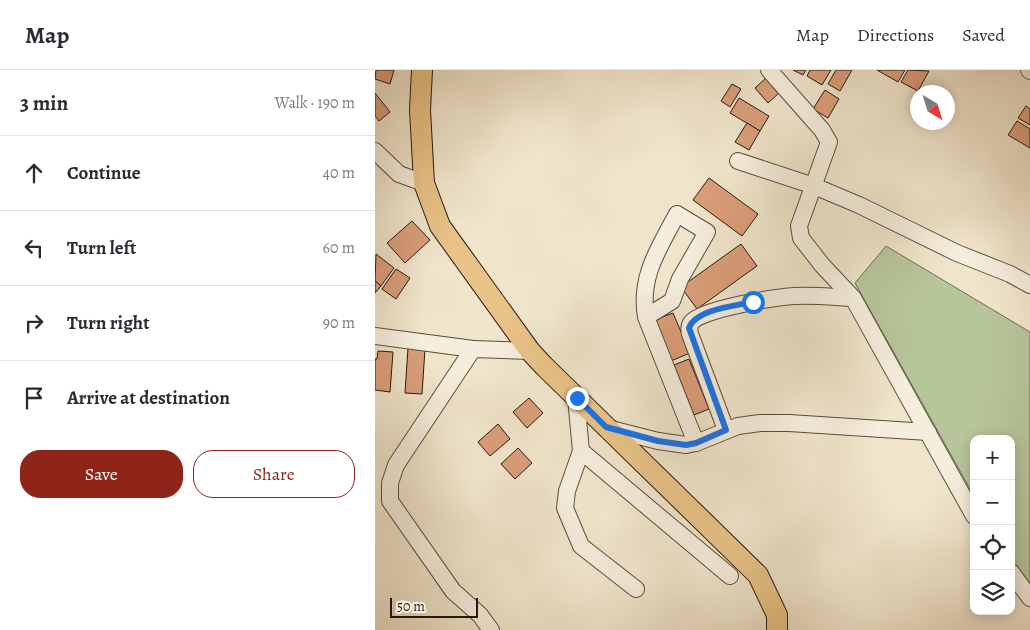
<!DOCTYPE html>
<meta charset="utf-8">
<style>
:root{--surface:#fff;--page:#f2f2f3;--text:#2b2b33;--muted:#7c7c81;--line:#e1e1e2;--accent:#8f2418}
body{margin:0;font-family:Alegreya,serif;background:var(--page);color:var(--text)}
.controls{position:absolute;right:15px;bottom:15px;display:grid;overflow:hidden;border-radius:10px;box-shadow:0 2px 12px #0003}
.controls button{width:45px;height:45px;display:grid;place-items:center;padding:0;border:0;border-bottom:1px solid var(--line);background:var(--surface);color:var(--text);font:25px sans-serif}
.compass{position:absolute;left:535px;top:15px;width:45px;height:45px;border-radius:50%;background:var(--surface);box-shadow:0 2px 12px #0003;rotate:142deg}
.scale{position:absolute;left:15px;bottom:12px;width:88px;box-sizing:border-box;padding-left:5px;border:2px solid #271910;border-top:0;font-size:14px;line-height:18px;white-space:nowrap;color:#271910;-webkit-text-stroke:4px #f5eedd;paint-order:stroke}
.stop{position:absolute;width:15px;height:15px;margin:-11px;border:4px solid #1a73e8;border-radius:50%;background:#fff}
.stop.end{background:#1a73e8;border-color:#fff;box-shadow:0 1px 5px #0008}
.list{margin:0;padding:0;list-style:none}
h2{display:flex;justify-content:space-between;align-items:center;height:65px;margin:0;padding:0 20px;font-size:21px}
h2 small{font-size:16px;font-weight:400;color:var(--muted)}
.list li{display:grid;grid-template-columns:32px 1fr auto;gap:15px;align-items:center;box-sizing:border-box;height:75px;padding:0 20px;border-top:1px solid var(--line)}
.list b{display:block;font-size:19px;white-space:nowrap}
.list em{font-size:16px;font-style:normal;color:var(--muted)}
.actions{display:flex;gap:10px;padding:15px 20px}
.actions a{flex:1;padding:11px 0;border:1px solid var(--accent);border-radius:20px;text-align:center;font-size:18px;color:var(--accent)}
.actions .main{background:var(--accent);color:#fff}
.icon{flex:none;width:28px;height:28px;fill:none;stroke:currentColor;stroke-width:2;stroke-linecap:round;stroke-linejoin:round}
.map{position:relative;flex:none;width:655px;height:560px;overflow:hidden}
header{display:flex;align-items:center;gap:30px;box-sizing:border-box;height:70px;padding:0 25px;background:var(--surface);border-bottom:1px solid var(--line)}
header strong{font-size:24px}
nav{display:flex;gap:28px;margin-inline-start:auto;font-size:18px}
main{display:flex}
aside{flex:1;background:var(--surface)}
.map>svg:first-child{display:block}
</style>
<header>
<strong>Map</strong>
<nav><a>Map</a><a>Directions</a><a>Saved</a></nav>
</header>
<main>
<aside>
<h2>3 min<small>Walk · 190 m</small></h2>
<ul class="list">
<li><svg class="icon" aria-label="ahead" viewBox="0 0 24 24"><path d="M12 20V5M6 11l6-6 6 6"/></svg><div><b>Continue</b></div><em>40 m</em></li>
<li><svg class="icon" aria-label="left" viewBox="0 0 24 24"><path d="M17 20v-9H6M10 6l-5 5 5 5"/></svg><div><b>Turn left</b></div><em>60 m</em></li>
<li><svg class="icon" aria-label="right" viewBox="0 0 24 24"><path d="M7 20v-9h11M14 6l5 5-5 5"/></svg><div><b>Turn right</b></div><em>90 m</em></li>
<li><svg class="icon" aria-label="arrive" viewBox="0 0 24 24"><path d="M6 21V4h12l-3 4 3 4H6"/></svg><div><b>Arrive at destination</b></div></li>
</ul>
<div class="actions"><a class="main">Save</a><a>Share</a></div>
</aside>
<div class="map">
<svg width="655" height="560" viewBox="0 0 655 560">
<rect width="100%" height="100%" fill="#f0e5cb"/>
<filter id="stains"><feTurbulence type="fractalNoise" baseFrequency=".004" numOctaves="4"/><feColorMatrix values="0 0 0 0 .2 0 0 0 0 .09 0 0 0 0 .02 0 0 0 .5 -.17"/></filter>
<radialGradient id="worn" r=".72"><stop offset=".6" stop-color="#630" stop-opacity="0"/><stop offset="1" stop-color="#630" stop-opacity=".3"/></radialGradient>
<polygon fill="#b7c59a" stroke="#6f6f55" points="511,176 655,262 655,513 636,492 636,369 599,369 599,426 480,213"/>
<g fill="#da9e79" stroke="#271910">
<polygon points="1,0 19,0 15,14 0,9"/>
<polygon points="418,0 431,0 428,5"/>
<polygon points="435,0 456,0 447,15 432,6"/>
<polygon points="461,0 477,0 465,21 453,14"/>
<polygon points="502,0 530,0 523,12"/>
<polygon points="533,0 554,1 543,21 526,12"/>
<polygon points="391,8 404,23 393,33 380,18"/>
<polygon points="357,14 366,19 355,37 346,31"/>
<polygon points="450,20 464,29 453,48 438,39"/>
<polygon points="0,23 15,42 4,51 0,46"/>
<polygon points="364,28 394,46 385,61 355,43"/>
<polygon points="651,36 655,39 655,55 643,48"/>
<polygon points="642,51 655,59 655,78 633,65"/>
<polygon points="372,53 385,61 374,80 360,72"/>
<polygon points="334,108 383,144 367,166 318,130"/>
<polygon points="37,151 55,170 30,193 12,173"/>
<polygon points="366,174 382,196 322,239 306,217"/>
<polygon points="1,184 19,198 6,216 0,211"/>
<polygon points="21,199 35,208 21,229 7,219"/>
<polygon points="0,211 6,216 0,223"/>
<polygon points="298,243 315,283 291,293 274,252"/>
<polygon points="33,278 50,279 47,324 30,323"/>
<polygon points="3,281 18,282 15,322 0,320 0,289 2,289"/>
<polygon points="314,289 334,339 319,345 299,295"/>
<polygon points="154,328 168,343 152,358 138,342"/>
<polygon points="123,354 135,369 115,386 103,372"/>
<polygon points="143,378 157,393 140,409 126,394"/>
</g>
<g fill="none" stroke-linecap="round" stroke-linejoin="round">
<g stroke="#594c3f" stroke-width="18">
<g id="minor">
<polyline points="394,0 447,60 454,72 424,156 426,168 447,195 478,228 599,446"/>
<polyline points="654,0 655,1"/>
<polyline points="0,81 24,104 49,113"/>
<polyline points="363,91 439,116 484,135 582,183 635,204 655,215"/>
<path d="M271,247L297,231L305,209L332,162L302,144C284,178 264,207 271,247L321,373"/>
<polyline points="0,266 98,279"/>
<polyline points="201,328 206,381 192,421 190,438 206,476 261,519"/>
<polyline points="232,358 283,371 311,375 321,373 363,356 385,353 414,353 553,362"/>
<path d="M351,360L315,264C314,260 314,256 316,253C325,239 402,227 420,226C439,225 459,227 478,228"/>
<polyline points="206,381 355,506"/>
<polyline points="636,502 655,528"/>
<polyline points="116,560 105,545 78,521 15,431 15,413 21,395 98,279 155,281"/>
</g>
</g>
<g stroke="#271910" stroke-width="22">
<polyline id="major" points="47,0 45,40 49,113 65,156 155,281 169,296 383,505 402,545 402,560"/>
</g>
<use href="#minor" stroke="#f5eedd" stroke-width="16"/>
<use href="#major" stroke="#e8c286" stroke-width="20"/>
</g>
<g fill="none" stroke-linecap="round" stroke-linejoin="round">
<path stroke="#1a73e8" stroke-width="6" d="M202,328L231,357L283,371L311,375L321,373L351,360L314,258C321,239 360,236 378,232"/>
</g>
<rect width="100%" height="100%" filter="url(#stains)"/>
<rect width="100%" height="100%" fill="url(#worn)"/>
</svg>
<div class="controls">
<button>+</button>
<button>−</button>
<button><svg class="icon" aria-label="locate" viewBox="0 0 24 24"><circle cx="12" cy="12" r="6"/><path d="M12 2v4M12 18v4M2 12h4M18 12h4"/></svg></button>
<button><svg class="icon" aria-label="layers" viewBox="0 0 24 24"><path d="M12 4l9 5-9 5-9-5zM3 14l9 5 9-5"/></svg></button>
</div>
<svg class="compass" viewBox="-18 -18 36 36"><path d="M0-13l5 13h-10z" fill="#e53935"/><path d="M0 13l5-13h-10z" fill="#7c7c81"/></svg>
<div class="scale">50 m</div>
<div class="stop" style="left:378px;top:232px"></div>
<div class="stop end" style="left:202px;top:328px"></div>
</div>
</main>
